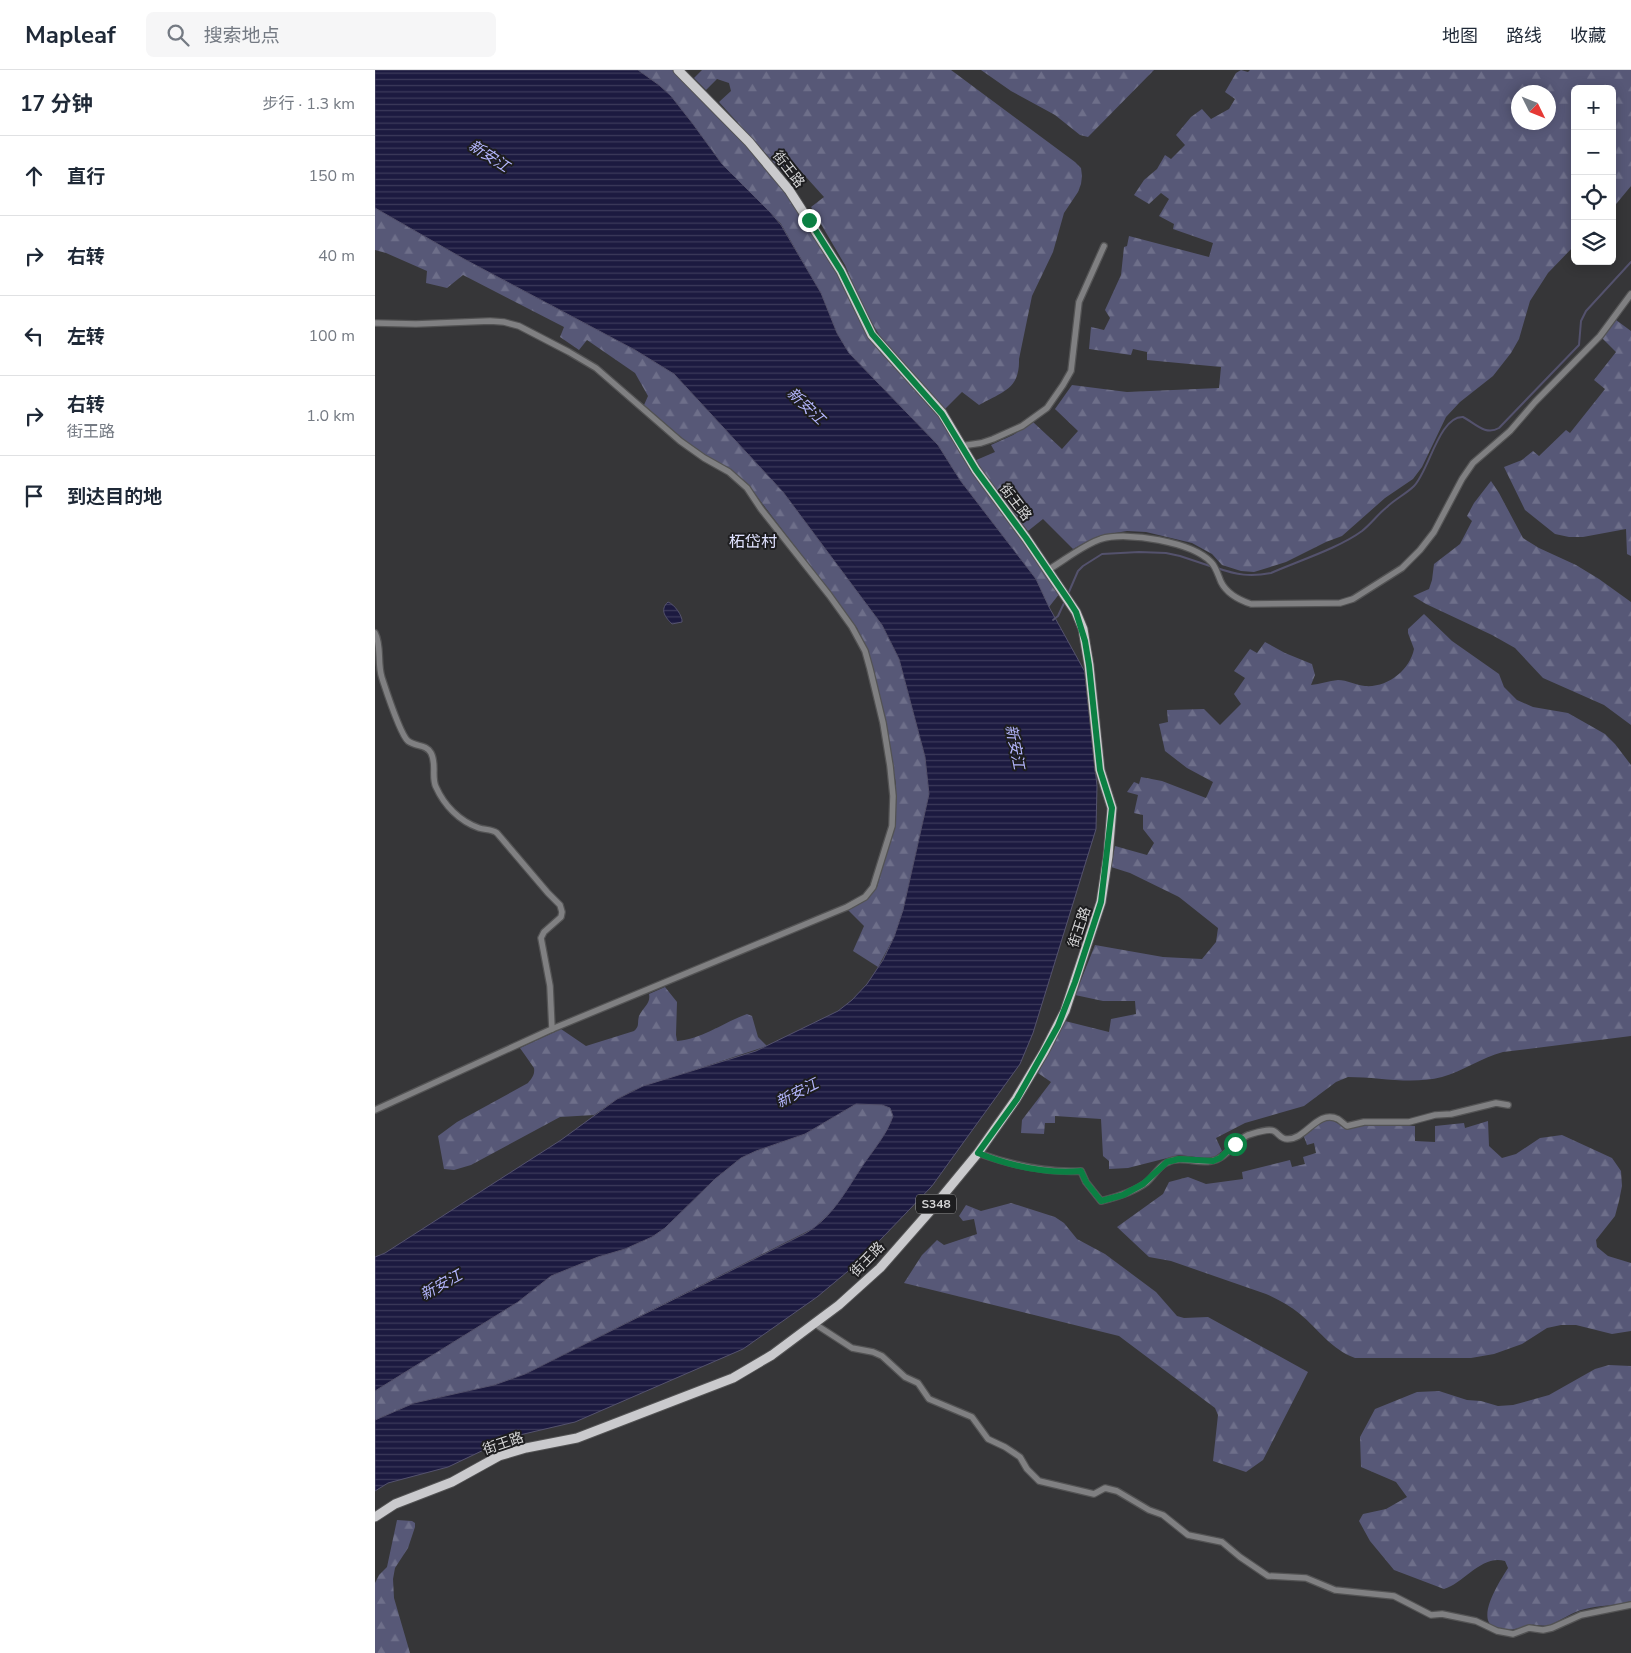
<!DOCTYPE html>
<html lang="zh">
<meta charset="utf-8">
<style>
:root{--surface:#fff;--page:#f6f6f7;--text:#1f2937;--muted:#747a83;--line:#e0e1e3}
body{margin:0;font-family:"Nunito Sans","Noto Sans SC",sans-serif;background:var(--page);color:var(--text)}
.controls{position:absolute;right:15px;top:15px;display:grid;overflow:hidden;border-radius:8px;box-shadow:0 2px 12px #0003}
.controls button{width:45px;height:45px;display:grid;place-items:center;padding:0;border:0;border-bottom:1px solid var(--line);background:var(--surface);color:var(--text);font:25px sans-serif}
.compass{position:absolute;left:1136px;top:15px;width:45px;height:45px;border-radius:50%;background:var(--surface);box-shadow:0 2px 12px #0003;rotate:133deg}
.stop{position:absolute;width:15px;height:15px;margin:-11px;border:4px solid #0b8043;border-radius:50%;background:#fff}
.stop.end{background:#0b8043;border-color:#fff;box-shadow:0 1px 5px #0008}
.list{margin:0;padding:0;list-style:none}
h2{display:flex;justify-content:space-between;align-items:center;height:65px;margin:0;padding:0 20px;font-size:21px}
h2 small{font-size:16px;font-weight:400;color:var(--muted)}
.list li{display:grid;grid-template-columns:32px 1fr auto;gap:15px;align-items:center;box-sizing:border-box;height:80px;padding:0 20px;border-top:1px solid var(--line)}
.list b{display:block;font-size:19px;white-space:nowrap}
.list p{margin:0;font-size:16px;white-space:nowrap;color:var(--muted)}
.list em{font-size:16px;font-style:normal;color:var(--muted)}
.icon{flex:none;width:28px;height:28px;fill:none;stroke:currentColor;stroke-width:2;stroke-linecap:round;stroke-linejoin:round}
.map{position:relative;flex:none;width:1256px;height:1583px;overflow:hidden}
header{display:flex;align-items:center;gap:30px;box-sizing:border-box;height:70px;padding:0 25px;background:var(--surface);border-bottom:1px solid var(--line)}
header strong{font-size:24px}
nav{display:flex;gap:28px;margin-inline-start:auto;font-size:18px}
.search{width:350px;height:45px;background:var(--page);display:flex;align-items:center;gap:12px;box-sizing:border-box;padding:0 18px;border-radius:8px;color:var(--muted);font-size:19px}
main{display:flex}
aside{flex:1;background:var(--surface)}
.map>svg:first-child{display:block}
</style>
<header>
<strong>Mapleaf</strong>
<div class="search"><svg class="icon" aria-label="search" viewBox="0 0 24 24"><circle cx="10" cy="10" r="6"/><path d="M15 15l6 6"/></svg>搜索地点</div>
<nav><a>地图</a><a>路线</a><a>收藏</a></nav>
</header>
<main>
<aside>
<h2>17 分钟<small>步行 · 1.3 km</small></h2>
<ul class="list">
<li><svg class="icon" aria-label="ahead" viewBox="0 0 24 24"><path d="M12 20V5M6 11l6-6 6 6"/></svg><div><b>直行</b></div><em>150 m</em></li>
<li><svg class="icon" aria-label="right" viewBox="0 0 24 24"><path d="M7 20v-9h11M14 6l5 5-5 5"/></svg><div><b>右转</b></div><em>40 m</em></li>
<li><svg class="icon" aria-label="left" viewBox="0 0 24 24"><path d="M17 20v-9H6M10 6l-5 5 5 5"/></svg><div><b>左转</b></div><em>100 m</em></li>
<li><svg class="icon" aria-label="right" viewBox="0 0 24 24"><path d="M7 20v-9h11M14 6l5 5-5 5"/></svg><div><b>右转</b><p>街王路</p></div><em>1.0 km</em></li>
<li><svg class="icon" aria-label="arrive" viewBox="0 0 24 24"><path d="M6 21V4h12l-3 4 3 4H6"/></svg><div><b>到达目的地</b></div></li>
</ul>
</aside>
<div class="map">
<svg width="1256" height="1583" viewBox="0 0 1256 1583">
<defs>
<pattern id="forest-firs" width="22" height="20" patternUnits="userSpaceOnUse" patternTransform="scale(1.25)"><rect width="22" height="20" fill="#575877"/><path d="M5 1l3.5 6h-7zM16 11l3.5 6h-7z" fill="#6e6f8a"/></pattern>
<pattern id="water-rules" width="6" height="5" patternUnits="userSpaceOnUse" patternTransform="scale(1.25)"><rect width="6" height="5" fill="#1c1a40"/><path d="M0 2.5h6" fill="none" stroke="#3c3a5b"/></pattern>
</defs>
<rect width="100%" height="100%" fill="#363638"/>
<g fill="url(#forest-firs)" fill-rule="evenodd">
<polygon points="263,0 298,0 331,32 398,105 431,152 468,212 489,258 564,346 598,402 648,470 685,523 674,537 661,509 585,410 563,375 474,283 462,263 446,223 406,154 395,142 347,94 318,54 296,26 284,15"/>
<path d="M327,0H576L700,92L706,98L707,106L706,114L703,122L689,143L678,182L657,226L644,289C645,320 626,322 604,335L587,322L570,339L509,273L488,238L470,195L436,137L449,127L422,97L410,105L344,32L356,21L354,13L342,9L331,20L319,8Z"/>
<polygon points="606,0 779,0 713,67 705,65 680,45 636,21"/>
<path d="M866,0L873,2L875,0H1256V116L1237,139V19H1200V175L1173,203L1155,231L1144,269L1136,283L1118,306L1085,332L1071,347L1047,397L1038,409L1010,428L967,466L951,472L911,492L879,502L866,501L847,495L837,484L817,473L771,462L752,461L734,464L715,470L698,479L668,449L653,461L599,391L620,382L616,375L638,365L658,352L687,379L703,361L680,339L697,315L752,322L844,318L846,297L772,290V282L758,279L756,285L714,279L716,257L729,260L735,248L730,240L746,205L749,177L752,176L754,166L834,187L838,173L798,159L799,154L784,146L794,129L786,123L774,134L759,125L769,110L782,99L790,85L796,89L810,75L801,65L816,47L827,39L836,49L854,39L860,29L850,22L861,3ZM1144,22H1174V52H1144Z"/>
<polygon points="0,138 89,189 260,280 299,304 408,422 507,555 524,589 550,687 554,724 528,840 519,867 503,897 478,881 489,856 473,840 488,831 502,817 519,755 521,714 508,643 494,588 482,558 374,416 361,404 323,382 269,335 273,326 260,303 212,270 204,280 185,267 189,257 88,205 72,218 51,213 52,201 11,183 0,180"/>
<polygon points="1241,250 1256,261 1256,486 1252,484 1251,459 1208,467 1194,467 1180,464 1150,440 1129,397 1147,390 1158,381 1164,386 1191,360 1195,363 1230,319 1219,310 1241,282 1227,268"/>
<polygon points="1116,411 1124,423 1148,468 1164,478 1201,495 1224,509 1256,532 1256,655 1229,635 1168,608 1140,578 1117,565 1051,534 1038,526 1054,519 1057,510 1059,494 1085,474 1097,451 1092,446 1099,433"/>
<path d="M1049,544L1077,571L1124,604L1129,617L1142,630L1158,637L1193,643L1230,664L1240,674L1256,695V966L1128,982C1106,988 1088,1001 1067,1007C1036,1015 1004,1007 973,1007L961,1012L929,1036L870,1053L841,1068L847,1081L837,1089L804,1085L753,1098L734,1099V1091L728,1086L726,1049L680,1046V1053H670L669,1064L646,1063L647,1050L676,1012L663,1003L690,951L734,962L736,949L761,944L760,931H728L700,925L720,875L788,887L827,889L841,872L843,858L804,827L755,803L736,797L740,776L772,785L779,773L768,759V745L759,743L763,725L752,722L759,712L764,714L766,707L787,711L831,728L838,712L812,698L790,681L784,654L793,652L792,640L829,639L845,655L866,634L859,624L870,608L859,601L875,579L882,583L890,572L910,583L937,594L940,605L936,615C945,614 954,611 963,610C972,610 981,615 990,616C1012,618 1035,600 1039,579L1033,563V559Z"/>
<path d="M290,917L302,932L301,965L302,971C328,969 349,952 372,944L377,946L383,967L392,976L259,1020L242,1029L219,1045L185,1047L96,1095L79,1100L69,1099L63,1066L82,1052L153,1013C157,1008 160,1005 159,998L145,978L186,959L211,976L259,961C265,956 262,953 264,946C268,937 276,934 274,924Z"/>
<polygon points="481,1034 507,1035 515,1038 518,1046 512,1061 487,1097 464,1134 439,1158 150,1304 119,1315 39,1333 0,1350 0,1321 143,1232 176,1206 223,1187 250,1179 277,1167 290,1158 340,1109 366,1088 381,1081 430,1064"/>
<path d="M955,1049L971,1058L1003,1054L1040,1056V1071L1060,1072V1056L1089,1053L1090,1058L1113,1051L1114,1076L1127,1088L1141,1084L1165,1068L1187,1065L1237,1088L1246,1101L1247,1116L1244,1131L1240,1146L1221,1170L1222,1177L1233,1186L1256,1193V1261L1237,1264L1201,1255H1186L1172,1258L1147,1274L1119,1284L1096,1288H980C957,1280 943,1259 925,1244C915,1236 903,1229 891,1224L796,1191L774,1187L742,1157L788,1124L794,1112L813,1107L831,1114L868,1109L867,1102L915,1090L917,1097L930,1094L928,1087L941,1083L939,1073L932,1075L928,1064L942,1054Z"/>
<polygon points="636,1133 680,1147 689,1153 702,1169 730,1184 781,1222 802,1246 809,1248 833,1247 933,1302 888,1390 871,1402 838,1391 843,1345 840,1338 744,1266 529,1213 547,1185 562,1170 569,1175 602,1164 599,1149 588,1151 584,1146 591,1135 606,1141"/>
<path d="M1234,1295L1256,1296V1531C1241,1536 1225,1535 1210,1539C1197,1542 1187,1550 1175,1555C1168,1557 1162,1554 1156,1555C1148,1556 1141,1560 1133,1560C1092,1561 1123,1514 1133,1498L1130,1491C1107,1484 1089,1513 1069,1519L1019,1500L995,1471L984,1451L988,1444L1011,1439L1032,1427L1021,1412L986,1397L985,1367L1000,1339L1042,1322L1064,1321L1092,1330L1106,1331L1123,1336L1138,1335L1174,1325L1220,1299Z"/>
<polygon points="22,1450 37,1451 40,1453 40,1457 33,1478 20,1498 18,1509 19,1528 35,1583 0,1583 0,1513 4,1505 12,1497"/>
</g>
<g fill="url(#water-rules)" stroke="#54526d">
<path d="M0,0H263L284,15L296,26L318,54L347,94L395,142L406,155L446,223L462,263L474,283L563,375L585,410L661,509L674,537L710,602L722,716L721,759L658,963L645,994L557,1116L484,1192L442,1227L368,1279L200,1352L136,1367L73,1397L13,1413L0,1421V1350L39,1333L119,1315L150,1304L431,1163C458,1147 471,1120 488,1095C499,1079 512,1064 518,1046L515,1038L507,1035L481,1034L430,1064L381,1081L366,1088L340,1109L290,1158L277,1167L250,1179L223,1187L176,1206L143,1232L0,1321V1187L10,1183L186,1070L242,1029L268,1016L381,981L463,941L477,930L492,914L508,890L519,867L528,840L554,724L550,687L524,589L507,555L408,422L299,304L260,280L89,189L0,138Z"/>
<path d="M293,532C299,534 308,546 307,552L297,554C291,548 284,540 293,532Z"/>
</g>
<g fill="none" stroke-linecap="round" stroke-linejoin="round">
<g stroke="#54526d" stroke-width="2">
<path d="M842,498C862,505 875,507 896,503C923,491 964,478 987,461C996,454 1003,444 1012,437C1020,429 1031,424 1039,416C1054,401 1064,346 1088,347C1100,353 1110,366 1124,358L1204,275L1206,251L1211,241L1256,192"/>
<polyline points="693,524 703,501 708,496 727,484 764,482 791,483 805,486 838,497"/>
<polyline points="678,550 683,546 690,531"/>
</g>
<g stroke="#535354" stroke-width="8">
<g id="street">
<polyline points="0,253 41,254 115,251 129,252 144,256 194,282 221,298 305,371 329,388 354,402 372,418 386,439 454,525 477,557 490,581 495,599 508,653 515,696 518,726 517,756 498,817 490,827 472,837 177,959 0,1040"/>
<polyline points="586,376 606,373 618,369 647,356 672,338 688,315 696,301 704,232 729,176"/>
<path d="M673,500C690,490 708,475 726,469C752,461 817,472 836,492C841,497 843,505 846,512C852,524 864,530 876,534L965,533L978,529L1027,498L1045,480L1059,462L1087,409L1098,393L1135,361L1160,332L1225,266L1256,224"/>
<path d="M0,563C7,576 2,593 7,608C11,620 25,664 33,671C41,677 51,674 56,683C62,694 56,707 61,717C69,735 84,751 104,758C110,760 117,759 122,763L173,823L185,835L187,842L186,847L169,862L166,868L175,916L177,959"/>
<path d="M603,1083C636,1095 670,1103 706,1101L711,1112L726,1131C742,1127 759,1122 772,1112C779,1106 783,1097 791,1093C806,1085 821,1094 836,1091C851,1089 860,1071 873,1065C880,1063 893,1058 899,1061C904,1064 906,1069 912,1069C931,1070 942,1039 963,1049C966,1051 969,1054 972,1056L989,1052H1034L1060,1045L1076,1044L1121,1033L1133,1035"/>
<polyline points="440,1254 477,1278 498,1282 507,1286 530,1307 543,1313 554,1329 597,1347 613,1369 630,1377 645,1387 652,1399 664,1411 719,1424 730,1418 742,1421 774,1440 788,1445 813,1465 847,1472 865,1487 893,1506 931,1508 960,1520 1019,1526 1056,1545 1067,1544 1101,1551 1122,1561 1133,1563 1138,1564 1154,1558 1168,1560 1177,1558 1206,1545 1256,1535"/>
</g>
</g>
<g stroke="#535354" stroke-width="11">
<polyline id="primary" points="0,1447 20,1434 77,1412 124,1386 151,1378 202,1368 358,1308 397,1285 464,1235 505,1198 556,1140 603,1083 641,1029 669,982 690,941 726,832 733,786 737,738 725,700 714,595 708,559 701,542 651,468 601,400 567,343 497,265 466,201 414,120 374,72 303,0"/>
</g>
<use href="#street" stroke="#808082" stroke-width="5.5"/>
<use href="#primary" stroke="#cacacd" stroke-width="9"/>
</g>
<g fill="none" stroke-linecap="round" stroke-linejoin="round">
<path stroke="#0b8043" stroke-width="6" d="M434,150L466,201L497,264L567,344L601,400L651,468L694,531L701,542L710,571L714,595L725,700L737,738L726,832L700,912L683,956L642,1029L603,1083C635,1096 671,1104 706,1101L711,1112L726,1131L748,1125L768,1114L792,1092L804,1089L838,1091L845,1088L860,1074"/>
</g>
<g text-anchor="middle" stroke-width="4" stroke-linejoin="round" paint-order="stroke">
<rect fill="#1d1d1f" stroke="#9e9e9f" stroke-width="1" x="541" y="1124.5" width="40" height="19" rx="4"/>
<g font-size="12" font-weight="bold" fill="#d5d5d6">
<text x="561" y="1138">S348</text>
</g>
<g font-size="14" fill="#d5d5d6" stroke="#1d1d1f">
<text transform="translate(414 99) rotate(52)" y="5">街王路</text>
<text transform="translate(641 432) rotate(53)" y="5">街王路</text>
<text transform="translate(704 857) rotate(-72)" y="5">街王路</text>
<text transform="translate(492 1189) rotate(-46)" y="5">街王路</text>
<text transform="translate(128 1373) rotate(-19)" y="5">街王路</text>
</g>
<g font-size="15" font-style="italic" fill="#b4b6fd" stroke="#1d1d1f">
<text transform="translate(114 86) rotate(33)" y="5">新安江</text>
<text transform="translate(431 336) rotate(44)" y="5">新安江</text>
<text transform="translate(640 677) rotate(79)" y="5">新安江</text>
<text transform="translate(422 1023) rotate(-27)" y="5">新安江</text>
<text transform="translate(66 1215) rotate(-29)" y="5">新安江</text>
</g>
<g font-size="16" fill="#dfe1fe" stroke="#1d1d1f">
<text x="378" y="477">柘岱村</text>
</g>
</g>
</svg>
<div class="controls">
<button>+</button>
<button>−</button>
<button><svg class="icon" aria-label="locate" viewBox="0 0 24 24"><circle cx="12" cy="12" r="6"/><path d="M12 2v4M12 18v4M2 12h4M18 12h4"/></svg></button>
<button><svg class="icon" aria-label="layers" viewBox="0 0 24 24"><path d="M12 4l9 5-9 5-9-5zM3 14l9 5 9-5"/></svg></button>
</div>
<svg class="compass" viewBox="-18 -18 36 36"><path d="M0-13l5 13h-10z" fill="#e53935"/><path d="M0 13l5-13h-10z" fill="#747a83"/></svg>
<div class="stop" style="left:860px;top:1074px"></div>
<div class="stop end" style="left:434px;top:150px"></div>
</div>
</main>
